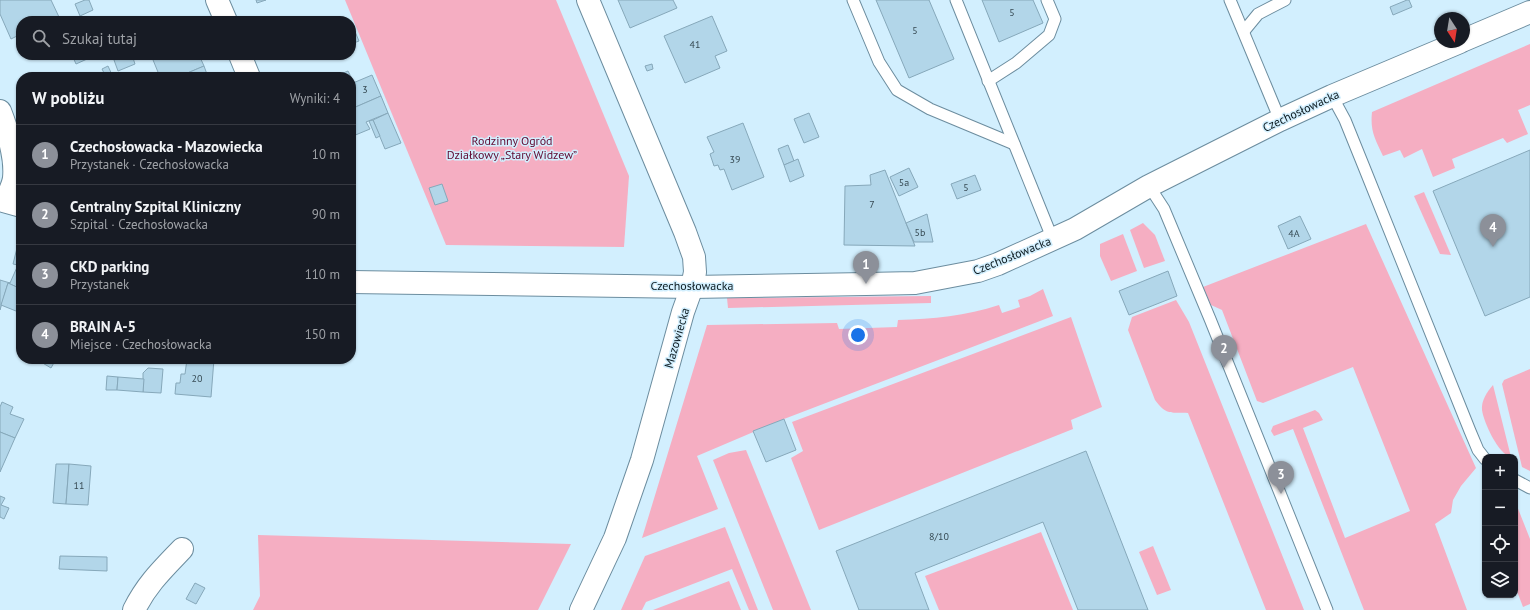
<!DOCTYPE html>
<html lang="pl">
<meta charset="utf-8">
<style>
:root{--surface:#171b24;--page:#20242c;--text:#f1f3f6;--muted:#9ea1a6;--line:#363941;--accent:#8c9099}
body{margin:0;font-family:"PT Sans",sans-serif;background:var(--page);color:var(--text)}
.controls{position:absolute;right:12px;bottom:12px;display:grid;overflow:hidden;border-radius:8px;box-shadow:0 1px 3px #0004}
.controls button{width:36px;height:36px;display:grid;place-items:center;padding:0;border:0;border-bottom:1px solid var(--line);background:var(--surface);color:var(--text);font:20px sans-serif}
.compass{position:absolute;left:1434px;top:12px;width:36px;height:36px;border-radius:50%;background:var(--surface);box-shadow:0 1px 3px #0004;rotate:168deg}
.you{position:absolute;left:858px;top:335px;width:14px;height:14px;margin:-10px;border:3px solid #fff;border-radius:50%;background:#1a73e8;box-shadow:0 0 0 6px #1a73e833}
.badge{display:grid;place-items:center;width:26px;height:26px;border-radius:50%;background:var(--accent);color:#fff;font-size:13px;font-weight:700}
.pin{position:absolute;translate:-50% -33px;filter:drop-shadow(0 1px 2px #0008)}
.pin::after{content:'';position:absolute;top:21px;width:14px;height:12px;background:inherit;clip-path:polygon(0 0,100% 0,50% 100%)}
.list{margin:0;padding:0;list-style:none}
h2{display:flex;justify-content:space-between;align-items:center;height:52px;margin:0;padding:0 16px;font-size:17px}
h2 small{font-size:13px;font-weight:400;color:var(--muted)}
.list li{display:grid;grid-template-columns:26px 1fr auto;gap:12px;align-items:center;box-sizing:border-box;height:60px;padding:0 16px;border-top:1px solid var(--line)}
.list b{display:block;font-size:15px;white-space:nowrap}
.list p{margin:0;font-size:13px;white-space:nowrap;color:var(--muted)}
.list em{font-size:13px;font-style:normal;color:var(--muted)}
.icon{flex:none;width:22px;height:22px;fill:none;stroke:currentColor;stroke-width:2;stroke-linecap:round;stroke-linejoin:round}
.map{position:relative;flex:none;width:1530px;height:610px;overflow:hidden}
.search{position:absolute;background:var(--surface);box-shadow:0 1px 3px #0004;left:16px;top:16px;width:340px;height:44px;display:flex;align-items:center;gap:10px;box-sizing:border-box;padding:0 14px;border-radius:16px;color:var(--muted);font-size:15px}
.panel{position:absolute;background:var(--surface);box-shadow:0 1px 3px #0004;left:16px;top:72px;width:340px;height:292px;border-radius:16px}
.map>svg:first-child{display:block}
</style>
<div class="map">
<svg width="1530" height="610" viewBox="0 0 1530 610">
<rect width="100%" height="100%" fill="#d2effe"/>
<g fill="#f5aec2">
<polygon points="345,0 556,0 629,176 624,247 446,245"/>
<path d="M1530,44V105L1518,110L1528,134L1507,143L1503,138L1452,159L1455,168L1433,177L1422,149L1404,158L1400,150L1383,156C1375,139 1370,131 1372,112Z"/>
<polygon points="1424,192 1451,255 1440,254 1414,196"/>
<polygon points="1143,223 1155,235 1165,261 1144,268 1130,230"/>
<polygon points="1366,224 1476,468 1461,486 1453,500 1451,513 1435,524 1467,610 1364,610 1293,429 1274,436 1271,431 1273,426 1315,410 1319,413 1323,420 1303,428 1345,538 1410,511 1353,367 1263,403 1257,401 1222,310 1211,305 1203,287"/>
<polygon points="1123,234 1137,271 1111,281 1100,256 1100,244"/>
<path d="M1043,289L1053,316L784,419L697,456L718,509L642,538L707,325L837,323L839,329L897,327L898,320C933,319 966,316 999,305L1002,313L1020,307L1018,300L1030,296Z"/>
<polygon points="931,296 931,303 728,308 727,298"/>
<path d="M1176,300L1189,322L1304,610H1266L1188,413C1171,412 1167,416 1155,400L1128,330L1132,317Z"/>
<polygon points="1071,317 1102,407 1071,420 1073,429 819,530 791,458 803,451 792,422"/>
<polygon points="1530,369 1530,471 1522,467 1502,384 1504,380"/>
<path d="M1493,385L1511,457C1498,454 1484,423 1482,410C1481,401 1487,392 1493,385Z"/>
<polygon points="746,450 811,610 773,610 713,460 729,453"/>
<polygon points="1515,501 1530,539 1530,604 1523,607 1515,586"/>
<polygon points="725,527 758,610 749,610 732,569 646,602 642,610 621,610 645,556"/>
<polygon points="1041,532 1073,610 939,610 925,576"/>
<polygon points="258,535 571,544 538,610 253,610 260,596"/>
<polygon points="1153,546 1171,590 1157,595 1139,552"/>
<polygon points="729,581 741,610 653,610"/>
</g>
<g fill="#b2d6e9" stroke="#86a8ba">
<polygon points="0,0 51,0 59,17 51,21 21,21 21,34 11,39 0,14"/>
<polygon points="85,0 89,0 93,10 80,16 75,4"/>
<polygon points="256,0 266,0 257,3"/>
<polygon points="618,0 673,0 677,8 630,28"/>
<polygon points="876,0 929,0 954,59 909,78"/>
<polygon points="982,0 1033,0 1043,23 999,42"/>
<polygon points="1407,0 1409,0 1412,7 1393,15 1390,7"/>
<polygon points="712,16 727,51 715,56 720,68 685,83 664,36"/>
<polygon points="353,27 359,41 351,44 351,28"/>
<polygon points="72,55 96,55 76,64"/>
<polygon points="127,55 132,55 135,64 118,71 114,60"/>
<polygon points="151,55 199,55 204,66 178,77 160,77"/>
<polygon points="652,64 653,69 647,71 645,66"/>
<polygon points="108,66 113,77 106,77 102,69"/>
<polygon points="204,66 208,77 178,77"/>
<polygon points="348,71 351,77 334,77"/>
<polygon points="372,75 381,96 351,109 351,77 353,83"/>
<polygon points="381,96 388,113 366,122 370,129 353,136 351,135 351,109"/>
<polygon points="388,113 401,143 385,149 373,120"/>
<polygon points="809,113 819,137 804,143 794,119"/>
<polygon points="373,120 380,136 376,138 369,121"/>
<polygon points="743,123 764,177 732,190 724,169 720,170 718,165 714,166 710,154 714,152 707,137"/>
<polygon points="788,145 794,161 784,165 778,149"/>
<polygon points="1530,150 1530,297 1485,316 1433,191"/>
<polygon points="798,159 804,176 790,182 784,165"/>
<polygon points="909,168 918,187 899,196 890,177"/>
<polygon points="885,170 915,246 844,245 845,186 871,185 870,175"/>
<polygon points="975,175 981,190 957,199 951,184"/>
<polygon points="442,184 448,201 435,205 429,188"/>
<polygon points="927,214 933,242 914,242 906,223"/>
<polygon points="1300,216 1311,239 1288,249 1278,226"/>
<polygon points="19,240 21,240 21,289 8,283 10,283 18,265 13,264"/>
<polygon points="1168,271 1177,296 1129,315 1119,291"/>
<polygon points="0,280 10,283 8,283 0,310"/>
<polygon points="8,283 21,289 21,313 1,305"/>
<polygon points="42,359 56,359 51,368 41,362"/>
<polygon points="187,359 214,359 211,397 175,394 176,383 180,383 181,374 185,374"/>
<polygon points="148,368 163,369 161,393 143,392 143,373"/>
<polygon points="107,376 118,377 117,390 106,390"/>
<polygon points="118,377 144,379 143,392 117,390"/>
<polygon points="2,402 13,407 10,414 24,419 15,438 0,432 0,407"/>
<polygon points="784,419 796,450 766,462 753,431"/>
<polygon points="0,432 15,438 0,472"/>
<polygon points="1086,451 1148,610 1078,610 1043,522 915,573 929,610 859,610 836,551"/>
<polygon points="56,464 69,464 66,504 53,503"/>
<polygon points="69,464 91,466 88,505 66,504"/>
<polygon points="0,496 5,498 1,505 9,508 4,519 0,517"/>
<polygon points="60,556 107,557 107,571 59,569"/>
<polygon points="195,583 205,588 196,604 186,599"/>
</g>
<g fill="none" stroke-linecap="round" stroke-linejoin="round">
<g stroke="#6c8d9f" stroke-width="13">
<g id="lane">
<polyline points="853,0 879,62 897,90 930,109 1014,144"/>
<polyline points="956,0 1053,240"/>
<polyline points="1230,0 1280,120"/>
<polyline points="1244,31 1258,14 1285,0"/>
<polyline points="988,81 1016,63 1049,35 1055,19 1047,0"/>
<polyline points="1332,96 1345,120 1364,167 1470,431 1478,450 1485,459"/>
<polyline points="1149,186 1164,209 1210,319 1327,610"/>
<polyline points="1515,480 1530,488"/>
</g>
</g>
<g stroke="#6c8d9f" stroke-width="24">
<g id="street">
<polyline points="217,0 226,21"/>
<polyline points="240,55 249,77"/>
<path d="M0,111C7,129 16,158 14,178C13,186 8,194 6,201"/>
<path d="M134,610C147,584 162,570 182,549"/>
<polyline points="581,610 615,538 642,460 683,312 692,287 695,272 694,257 685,232 588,0"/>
</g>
</g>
<g stroke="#6c8d9f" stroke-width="24">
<g id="secondary">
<polyline points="1464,40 1530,12"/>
<polyline points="0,200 21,206"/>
<polyline points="351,282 692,287 866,284 915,283 978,271 998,264 1075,229 1149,186 1280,120 1332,96 1460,42"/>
</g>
</g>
<use href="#lane" stroke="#fff" stroke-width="11"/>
<use href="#street" stroke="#fff" stroke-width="22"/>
<use href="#secondary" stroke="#fff" stroke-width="22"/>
</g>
<g text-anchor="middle" stroke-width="3" stroke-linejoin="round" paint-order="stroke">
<g font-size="10" fill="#364a53">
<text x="1012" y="16">5</text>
<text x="915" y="34">5</text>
<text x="695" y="48">41</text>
<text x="365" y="93">3</text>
<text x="735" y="163">39</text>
<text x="904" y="186">5a</text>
<text x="966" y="191">5</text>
<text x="872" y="208">7</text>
<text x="920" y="236">5b</text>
<text x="1294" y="237">4A</text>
<text x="197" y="382">20</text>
<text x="79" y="489">11</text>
<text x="939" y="540">8/10</text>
</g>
<g font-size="12" fill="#0d1b21" stroke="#d2effe">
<text transform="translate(1301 111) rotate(-25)" y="4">Czechosłowacka</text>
<text transform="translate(1012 256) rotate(-22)" y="4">Czechosłowacka</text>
<text x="692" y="290">Czechosłowacka</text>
<text transform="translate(677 338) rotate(-74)" y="4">Mazowiecka</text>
</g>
<g font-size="12" fill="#600830" stroke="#d2effe">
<text x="512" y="145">Rodzinny Ogród<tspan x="512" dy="14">Działkowy „Stary Widzew”</tspan></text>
</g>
</g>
</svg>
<div class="controls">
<button>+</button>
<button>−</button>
<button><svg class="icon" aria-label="locate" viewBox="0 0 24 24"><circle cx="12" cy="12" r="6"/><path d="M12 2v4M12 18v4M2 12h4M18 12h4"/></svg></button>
<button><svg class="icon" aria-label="layers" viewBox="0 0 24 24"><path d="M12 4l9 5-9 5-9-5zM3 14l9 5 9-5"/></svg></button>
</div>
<svg class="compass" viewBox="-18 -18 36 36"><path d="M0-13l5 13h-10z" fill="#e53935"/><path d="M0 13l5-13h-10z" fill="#9ea1a6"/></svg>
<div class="you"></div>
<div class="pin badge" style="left:866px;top:284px">1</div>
<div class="pin badge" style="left:1224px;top:368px">2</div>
<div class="pin badge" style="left:1281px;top:494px">3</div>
<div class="pin badge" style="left:1493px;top:247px">4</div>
<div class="search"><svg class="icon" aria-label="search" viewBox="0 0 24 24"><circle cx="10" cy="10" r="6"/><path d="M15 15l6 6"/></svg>Szukaj tutaj</div>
<section class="panel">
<h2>W pobliżu<small>Wyniki: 4</small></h2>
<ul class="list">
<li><span class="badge">1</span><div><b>Czechosłowacka - Mazowiecka</b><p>Przystanek · Czechosłowacka</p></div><em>10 m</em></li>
<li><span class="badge">2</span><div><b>Centralny Szpital Kliniczny</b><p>Szpital · Czechosłowacka</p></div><em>90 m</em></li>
<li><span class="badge">3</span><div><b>CKD parking</b><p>Przystanek</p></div><em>110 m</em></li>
<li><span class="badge">4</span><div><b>BRAIN A-5</b><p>Miejsce · Czechosłowacka</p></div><em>150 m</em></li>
</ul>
</section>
</div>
